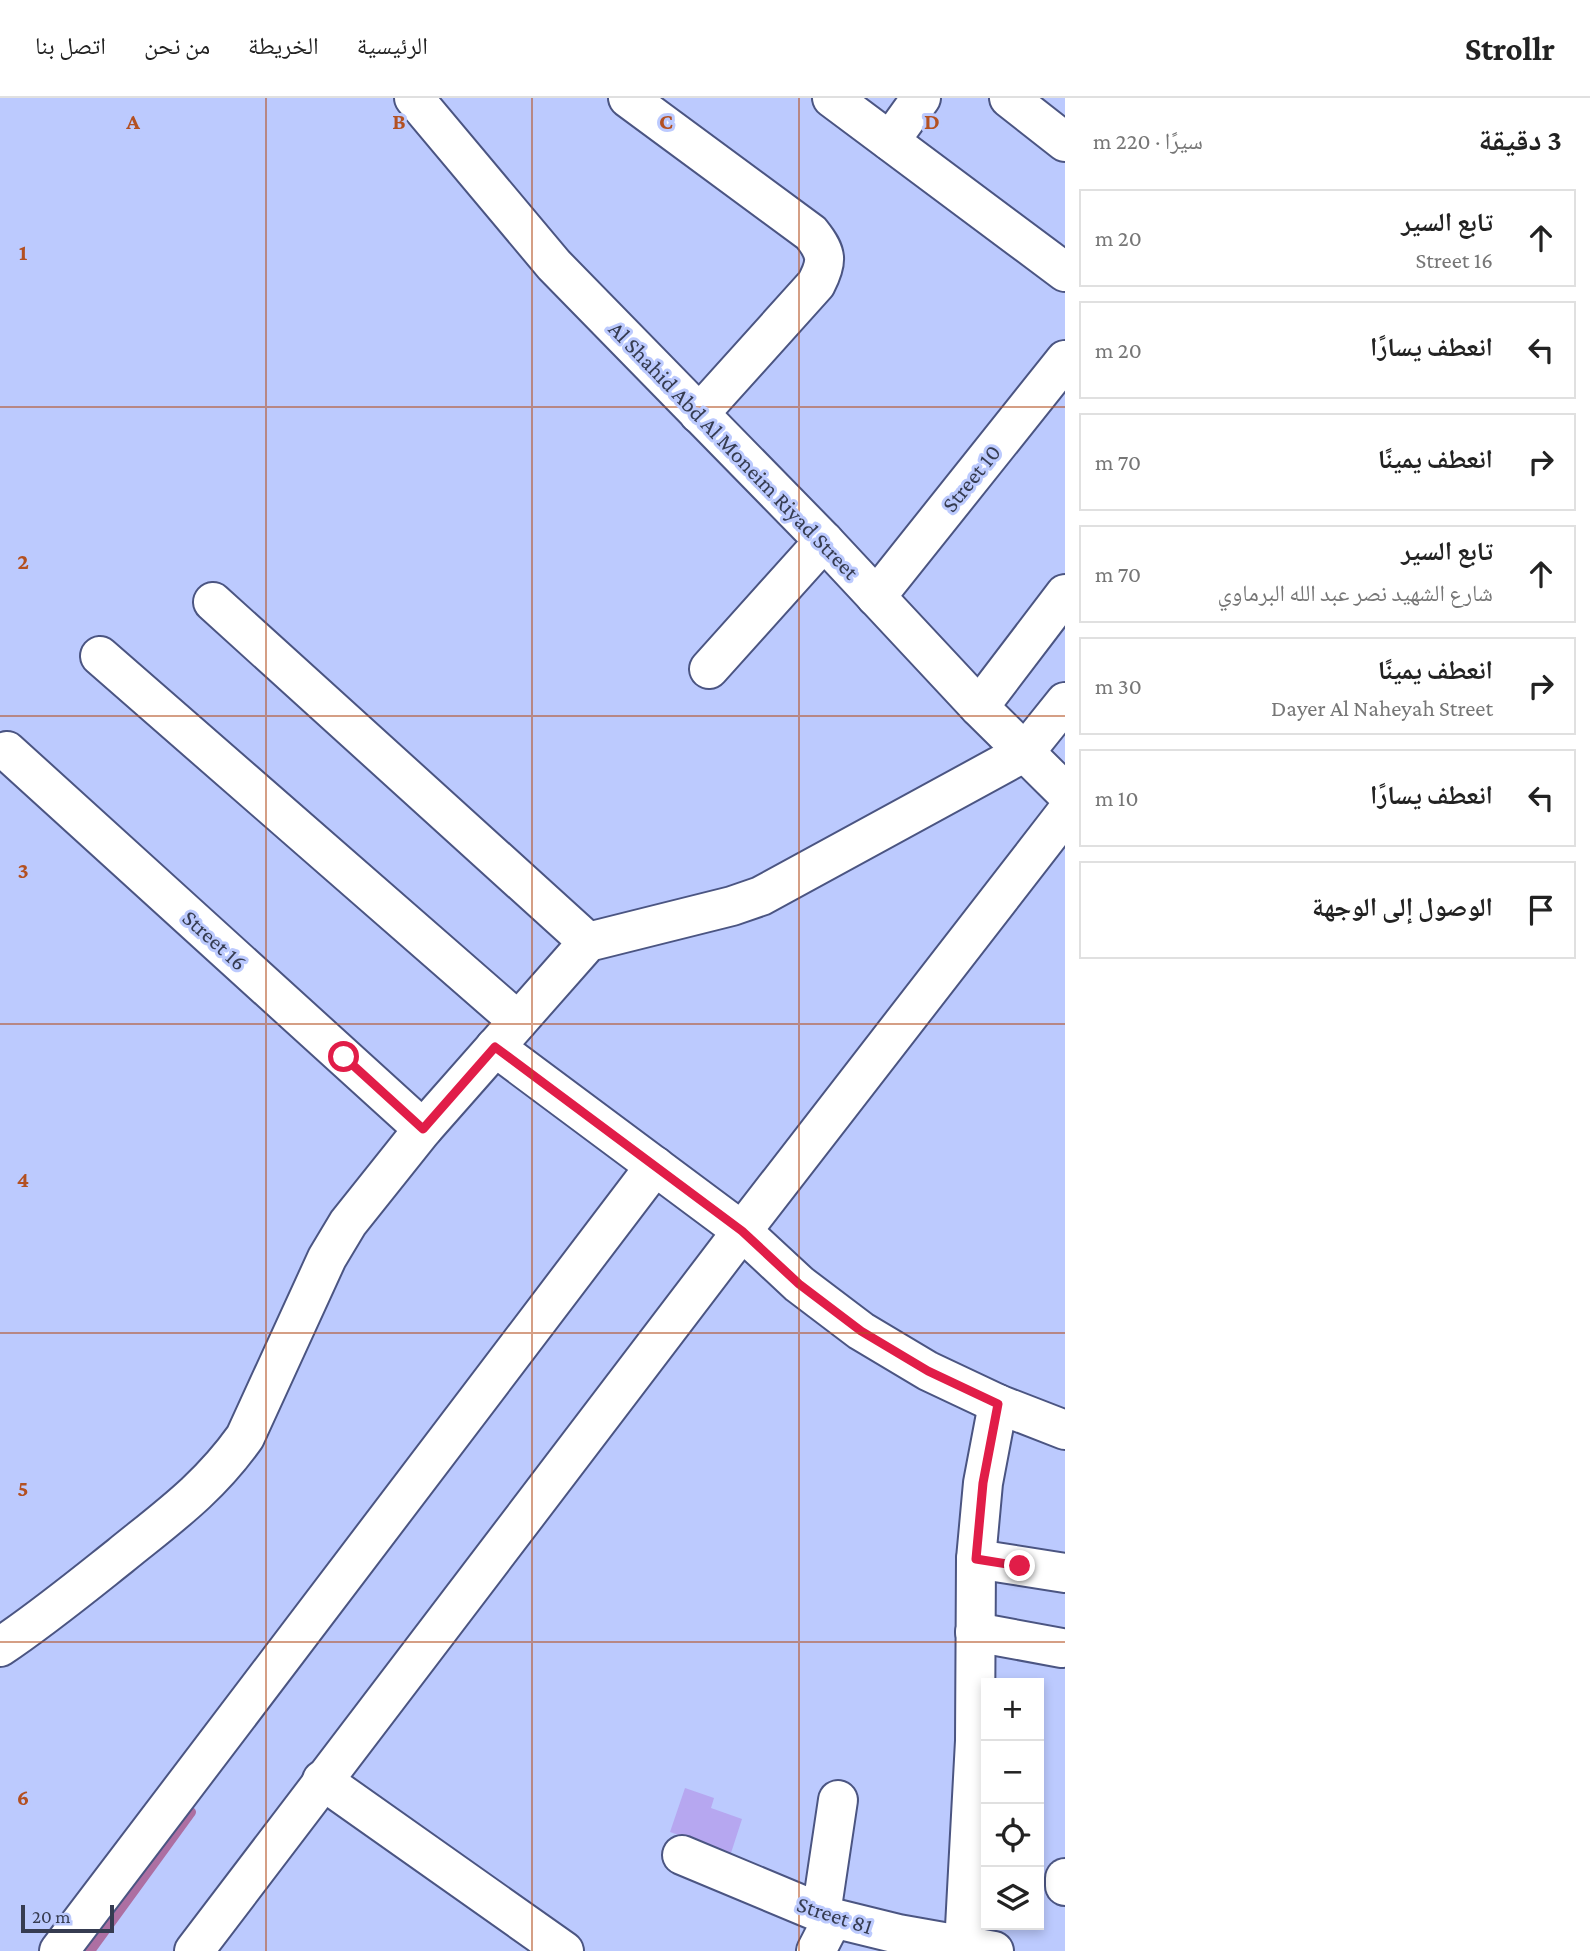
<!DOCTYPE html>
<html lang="ar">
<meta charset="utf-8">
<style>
:root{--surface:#fff;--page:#f6f6f6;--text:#222;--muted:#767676;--line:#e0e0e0}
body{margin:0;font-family:"Crimson Pro","Noto Naskh Arabic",serif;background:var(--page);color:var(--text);direction:rtl}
.controls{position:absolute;right:21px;bottom:21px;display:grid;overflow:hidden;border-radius:0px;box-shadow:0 4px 10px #0003}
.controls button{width:63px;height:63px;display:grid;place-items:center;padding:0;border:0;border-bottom:2px solid var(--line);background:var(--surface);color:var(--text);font:35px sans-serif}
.scale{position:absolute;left:21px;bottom:18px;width:93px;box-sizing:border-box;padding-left:7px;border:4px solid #363c51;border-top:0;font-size:19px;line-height:24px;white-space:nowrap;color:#363c51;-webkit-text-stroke:5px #bccafe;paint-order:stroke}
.stop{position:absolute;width:21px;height:21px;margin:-16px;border:5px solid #e11d48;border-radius:50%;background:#fff}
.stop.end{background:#e11d48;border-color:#fff;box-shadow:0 2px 7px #0008}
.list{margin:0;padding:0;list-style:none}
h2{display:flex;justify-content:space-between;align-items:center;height:91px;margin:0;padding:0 28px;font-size:30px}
h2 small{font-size:23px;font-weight:400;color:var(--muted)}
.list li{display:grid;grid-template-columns:46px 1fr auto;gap:21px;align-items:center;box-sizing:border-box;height:98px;margin:0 14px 14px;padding:0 14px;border:2px solid var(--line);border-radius:0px}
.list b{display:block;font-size:26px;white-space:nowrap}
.list p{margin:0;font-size:23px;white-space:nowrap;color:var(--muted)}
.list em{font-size:23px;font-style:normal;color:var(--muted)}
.icon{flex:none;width:38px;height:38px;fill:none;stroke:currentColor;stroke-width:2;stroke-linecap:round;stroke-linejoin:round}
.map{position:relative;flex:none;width:1065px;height:1853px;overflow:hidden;direction:ltr}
header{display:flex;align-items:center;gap:42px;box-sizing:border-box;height:98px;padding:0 35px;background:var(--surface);border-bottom:2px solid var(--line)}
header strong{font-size:33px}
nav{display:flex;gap:38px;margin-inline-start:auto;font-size:24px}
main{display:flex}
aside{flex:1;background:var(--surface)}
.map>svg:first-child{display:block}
</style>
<header>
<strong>Strollr</strong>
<nav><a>الرئيسية</a><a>الخريطة</a><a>من نحن</a><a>اتصل بنا</a></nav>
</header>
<main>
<aside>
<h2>3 دقيقة<small>سيرًا · 220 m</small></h2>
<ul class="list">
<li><svg class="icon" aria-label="ahead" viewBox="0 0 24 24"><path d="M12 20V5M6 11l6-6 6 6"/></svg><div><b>تابع السير</b><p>Street 16</p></div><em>20 m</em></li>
<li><svg class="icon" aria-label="left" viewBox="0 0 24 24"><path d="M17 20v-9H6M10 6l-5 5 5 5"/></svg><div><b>انعطف يسارًا</b></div><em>20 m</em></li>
<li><svg class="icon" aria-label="right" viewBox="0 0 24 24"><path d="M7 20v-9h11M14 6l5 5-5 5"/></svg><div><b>انعطف يمينًا</b></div><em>70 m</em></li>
<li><svg class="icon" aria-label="ahead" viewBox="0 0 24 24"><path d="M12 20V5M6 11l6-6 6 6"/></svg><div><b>تابع السير</b><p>شارع الشهيد نصر عبد الله البرماوي</p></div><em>70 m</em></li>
<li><svg class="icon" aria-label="right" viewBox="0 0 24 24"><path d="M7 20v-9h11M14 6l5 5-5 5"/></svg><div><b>انعطف يمينًا</b><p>Dayer Al Naheyah Street</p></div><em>30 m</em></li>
<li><svg class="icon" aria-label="left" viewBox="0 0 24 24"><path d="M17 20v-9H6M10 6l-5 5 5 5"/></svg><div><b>انعطف يسارًا</b></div><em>10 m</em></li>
<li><svg class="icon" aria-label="arrive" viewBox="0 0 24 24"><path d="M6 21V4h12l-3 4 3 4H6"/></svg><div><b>الوصول إلى الوجهة</b></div></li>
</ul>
</aside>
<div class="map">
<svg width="1065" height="1853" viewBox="0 0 1065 1853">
<rect width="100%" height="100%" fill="#bccafe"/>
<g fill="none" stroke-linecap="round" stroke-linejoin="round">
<polyline stroke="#ad6fa2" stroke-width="10" points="90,1853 191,1714"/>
</g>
<polygon fill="#b6a7f0" points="685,1690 714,1700 711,1710 742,1721 731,1755 670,1734"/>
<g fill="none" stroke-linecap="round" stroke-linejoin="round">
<g stroke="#4b5582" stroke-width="42">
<g id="minor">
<polyline points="414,0 554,167 824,443 979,609 1065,694"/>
<path d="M628,0L811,135C827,155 828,163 816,186L699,316"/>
<polyline points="832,0 1065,174"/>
<polyline points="1009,0 1065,44"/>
<polyline points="890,43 921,0"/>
<polyline points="876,499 1065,262"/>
<polyline points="213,504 588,844"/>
<polyline points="100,558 518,923"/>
<polyline points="709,571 824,443"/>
<polyline points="979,609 1065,496"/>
<polyline points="7,653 423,1031"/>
<polyline points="495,949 742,1133 799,1186 861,1233 928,1273 998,1306 1065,1332"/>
<polyline points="976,1461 1065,1475"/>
<polyline points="975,1534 1062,1550"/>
<path d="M0,1549C42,1521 81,1489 120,1458C168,1419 208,1391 245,1339L327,1160L348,1125L423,1031L588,844L732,808L761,798L1025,654L1065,604"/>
<polyline points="322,1682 564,1853"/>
<polyline points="682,1757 833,1820 898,1836 994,1853"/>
<polyline points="1065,1780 1065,1788"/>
<polyline points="821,1816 838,1702"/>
<polyline points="964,1848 975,1643 976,1461 983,1385 998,1306"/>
<polyline points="59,1853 655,1068"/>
<polyline points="194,1853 742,1133 1065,716"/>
<polyline points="816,1853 833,1820"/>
</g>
</g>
<use href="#minor" stroke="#fff" stroke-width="38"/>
</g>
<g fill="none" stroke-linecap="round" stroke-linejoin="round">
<polyline stroke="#e11d48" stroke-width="9" points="344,959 423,1031 495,949 742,1133 799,1186 861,1233 928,1273 998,1306 983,1385 976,1461 1020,1468"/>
</g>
<path fill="none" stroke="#b35021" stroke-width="2" stroke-opacity="0.55" d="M266,0V1853M532,0V1853M799,0V1853M0,309H1065M0,618H1065M0,926H1065M0,1235H1065M0,1544H1065"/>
<g text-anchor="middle" stroke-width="6" stroke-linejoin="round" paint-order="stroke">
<g font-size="23" fill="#363c51" stroke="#bccafe">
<text transform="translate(734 352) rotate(46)" y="8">Al Shahid Abd Al Moneim Riyad Street</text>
<text transform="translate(971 380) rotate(-51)" y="8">Street 10</text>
<text transform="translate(215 842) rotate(42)" y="8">Street 16</text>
<text transform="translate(835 1817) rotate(18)" y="8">Street 81</text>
</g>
</g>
<g font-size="23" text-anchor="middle" font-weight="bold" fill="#b35021" stroke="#bccafe" stroke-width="6" stroke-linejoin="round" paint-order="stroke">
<text x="133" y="31">A</text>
<text x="399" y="31">B</text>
<text x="666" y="31">C</text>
<text x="932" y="31">D</text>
<text x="23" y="162">1</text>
<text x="23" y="471">2</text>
<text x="23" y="780">3</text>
<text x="23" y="1089">4</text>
<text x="23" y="1398">5</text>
<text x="23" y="1707">6</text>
</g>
</svg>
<div class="controls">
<button>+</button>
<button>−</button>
<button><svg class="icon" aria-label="locate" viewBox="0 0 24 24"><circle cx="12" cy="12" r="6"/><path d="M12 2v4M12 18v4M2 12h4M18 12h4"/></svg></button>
<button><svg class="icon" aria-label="layers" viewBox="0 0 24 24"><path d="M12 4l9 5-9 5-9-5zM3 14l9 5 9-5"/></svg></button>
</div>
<div class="scale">20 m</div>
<div class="stop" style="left:344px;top:959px"></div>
<div class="stop end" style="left:1020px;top:1468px"></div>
</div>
</main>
